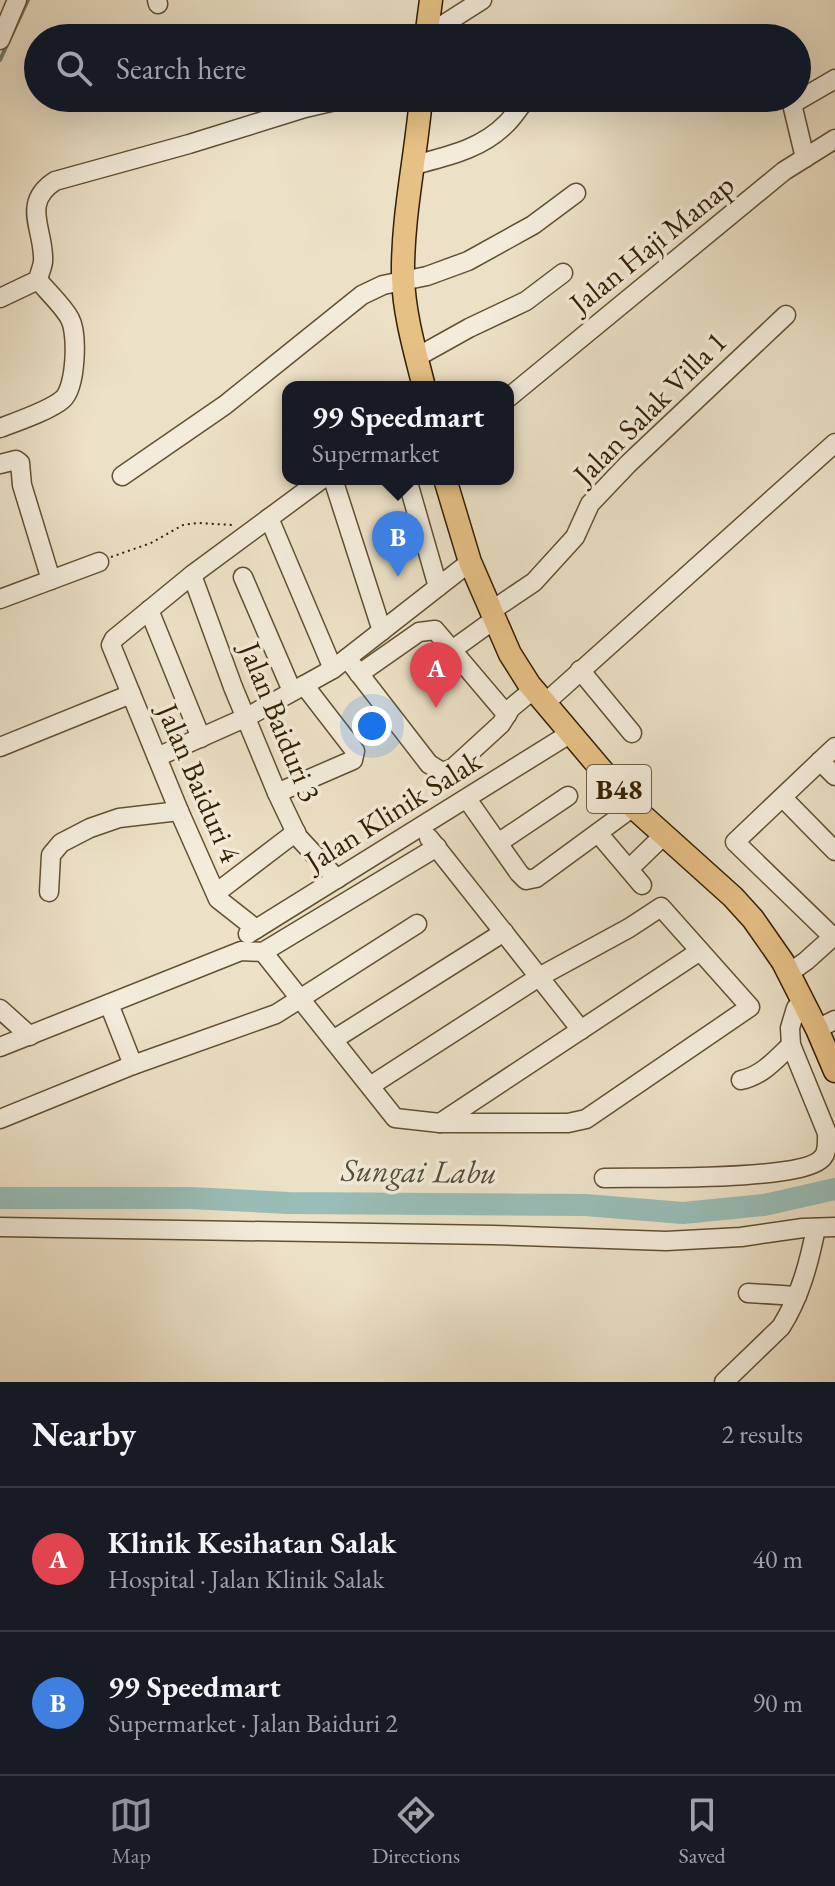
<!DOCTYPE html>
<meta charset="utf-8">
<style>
:root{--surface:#171b24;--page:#20242c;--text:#f1f3f6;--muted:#9ea1a6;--line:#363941;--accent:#8c9099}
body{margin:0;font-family:"EB Garamond",serif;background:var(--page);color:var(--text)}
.you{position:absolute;left:372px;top:726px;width:28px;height:28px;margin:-20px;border:6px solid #fff;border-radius:50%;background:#1a73e8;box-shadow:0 0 0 12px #1a73e833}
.badge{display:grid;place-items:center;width:52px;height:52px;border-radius:50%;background:var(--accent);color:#fff;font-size:26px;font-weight:700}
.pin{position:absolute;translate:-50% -66px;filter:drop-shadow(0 2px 4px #0008)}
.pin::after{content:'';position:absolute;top:42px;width:28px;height:24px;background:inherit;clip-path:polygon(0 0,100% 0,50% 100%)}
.popup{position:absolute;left:282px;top:381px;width:232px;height:104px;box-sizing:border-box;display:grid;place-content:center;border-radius:16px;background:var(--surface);filter:drop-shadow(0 2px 6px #0005);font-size:26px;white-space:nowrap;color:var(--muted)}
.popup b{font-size:30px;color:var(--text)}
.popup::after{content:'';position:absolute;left:50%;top:100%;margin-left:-16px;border:16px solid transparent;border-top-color:var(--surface)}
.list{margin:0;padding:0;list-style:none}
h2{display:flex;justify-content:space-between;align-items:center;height:104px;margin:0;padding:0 32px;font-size:34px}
h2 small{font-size:26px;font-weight:400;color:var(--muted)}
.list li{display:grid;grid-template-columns:52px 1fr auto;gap:24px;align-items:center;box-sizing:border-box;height:144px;padding:0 32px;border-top:2px solid var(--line)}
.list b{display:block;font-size:30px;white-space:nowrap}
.list p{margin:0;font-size:26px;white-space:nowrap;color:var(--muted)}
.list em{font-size:26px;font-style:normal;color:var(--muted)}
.icon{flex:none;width:44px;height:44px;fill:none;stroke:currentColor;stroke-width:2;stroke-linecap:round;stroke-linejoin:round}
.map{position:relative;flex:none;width:835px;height:1382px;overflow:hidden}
.search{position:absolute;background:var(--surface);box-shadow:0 8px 32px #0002;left:24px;right:24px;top:24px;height:88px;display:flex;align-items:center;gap:20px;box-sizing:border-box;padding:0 28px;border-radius:44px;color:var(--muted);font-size:30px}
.sheet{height:392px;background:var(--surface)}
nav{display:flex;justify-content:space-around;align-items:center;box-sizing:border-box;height:112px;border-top:2px solid var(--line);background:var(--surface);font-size:22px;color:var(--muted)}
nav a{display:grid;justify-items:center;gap:4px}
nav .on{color:var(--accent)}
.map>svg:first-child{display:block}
</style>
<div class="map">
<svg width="835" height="1382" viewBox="0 0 835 1382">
<rect width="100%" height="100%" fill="#ece1c7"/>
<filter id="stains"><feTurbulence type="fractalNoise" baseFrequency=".0025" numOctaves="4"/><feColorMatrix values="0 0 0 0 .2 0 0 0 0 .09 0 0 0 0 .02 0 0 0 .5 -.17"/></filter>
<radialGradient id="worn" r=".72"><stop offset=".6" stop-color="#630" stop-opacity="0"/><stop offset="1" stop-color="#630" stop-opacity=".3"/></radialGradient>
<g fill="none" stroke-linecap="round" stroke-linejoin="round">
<polyline stroke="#717e6e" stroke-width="4" points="0,60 28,0"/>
<polyline stroke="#99bdb7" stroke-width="22" points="0,1198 190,1198 289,1203 585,1205 683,1213 764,1205 835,1189"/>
<g stroke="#625032" stroke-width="21">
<g id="minor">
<polyline points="157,0 158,4"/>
<polyline points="427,35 482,0"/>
<polyline points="0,40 17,0"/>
<polyline points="805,158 792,104 835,79"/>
<path d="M414,165C448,156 482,149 507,123C515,115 520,105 528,98"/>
<path d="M0,298L38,280C39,275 42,268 43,262C45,230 20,204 55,181L189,144L305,108L348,98"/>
<polyline points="417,357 469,328 526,301 563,273"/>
<polyline points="508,398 784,171 835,139"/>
<path d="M0,428C16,422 51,410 63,399C76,387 78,334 70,319C65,308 46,290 38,280"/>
<polyline points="0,464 16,460 20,463 22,485 51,580"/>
<polyline points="122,476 225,405 362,295 383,285 427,276 468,261 533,225 576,193"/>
<polyline points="333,479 382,631"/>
<polyline points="407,479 438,587"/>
<polyline points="269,518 333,669"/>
<polyline points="192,575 233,687 277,793 298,837 337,879"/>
<polyline points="243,577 292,691"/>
<polyline points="0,599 99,562"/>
<polyline points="149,610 201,738"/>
<polyline points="491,611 534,582 575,537 590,504 628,464 786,315"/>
<polyline points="452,650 495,619"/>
<polyline points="347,658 429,764 442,772 453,768 501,724 511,708 534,689"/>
<polyline points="580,670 632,733"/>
<polyline points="359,674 419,632 435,630 507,715"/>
<polyline points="545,703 835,443"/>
<polyline points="0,747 131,694"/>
<polyline points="157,757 247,717 333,669 470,562"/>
<polyline points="820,761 835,776"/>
<polyline points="277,793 353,760 355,751 304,685"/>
<polyline points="783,798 835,851"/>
<polyline points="467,799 519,873 526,880 536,878 633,807"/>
<polyline points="598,833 642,885"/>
<polyline points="429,838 581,1030"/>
<polyline points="498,843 568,796"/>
<polyline points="629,869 664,835"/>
<polyline points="49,892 51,855 61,843 90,828 119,818 179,811"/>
<polyline points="216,893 296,832"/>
<polyline points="256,929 218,899 179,811 111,645 114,639 192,575 322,479"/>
<polyline points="248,934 571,733"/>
<polyline points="833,937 735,842 835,747"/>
<polyline points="263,952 395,1118 440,1123 568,1123 586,1119 750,1007 661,907 629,928 539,977 370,1086"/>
<polyline points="789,973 806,961 835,935"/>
<polyline points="109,1004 133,1065"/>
<polyline points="0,1009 30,1036"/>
<polyline points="817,1029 835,1020"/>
<polyline points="333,1040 504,932"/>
<polyline points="0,1047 241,951 263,952 437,847"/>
<path d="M741,1080C762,1076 776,1059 791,1045"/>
<polyline points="0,1119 133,1065 276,1014 417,924"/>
<polyline points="440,1123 700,951"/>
<path d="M604,1178C640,1177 805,1182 823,1157C828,1151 827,1140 827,1133L791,1045L790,1028L796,1008L804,1001"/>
<polyline points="0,1227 493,1235 666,1241 741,1237 803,1228 835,1227"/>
<polyline points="748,1293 797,1296"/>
<path d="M724,1382L781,1327C800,1297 809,1263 816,1228"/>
</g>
</g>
<g stroke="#341f00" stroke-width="25">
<g id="major">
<polyline points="426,38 431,0"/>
<path d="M421,98C416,157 402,217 403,277C404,314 415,351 424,387"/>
<polyline points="445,479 470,562 510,654 529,684 633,807 733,897 753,919 783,962 817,1029 835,1071"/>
</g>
</g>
<polyline stroke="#341f00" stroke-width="2" stroke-dasharray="2 4" stroke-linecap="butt" points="111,557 151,543 183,525 198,523 233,525"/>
<use href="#minor" stroke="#f3ecdb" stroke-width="18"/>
<use href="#major" stroke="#e6c084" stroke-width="22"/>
</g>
<g text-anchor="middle" stroke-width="7" stroke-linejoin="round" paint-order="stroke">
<rect fill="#f3ecdb" stroke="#6d5c42" stroke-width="2" x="587" y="765" width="64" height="48" rx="6"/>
<g font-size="28" font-weight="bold" fill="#341f00">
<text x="619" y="799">B48</text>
</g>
<g font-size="30" fill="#341f00" stroke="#f3ecdb">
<text transform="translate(652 244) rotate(-39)" y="10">Jalan Haji Manap</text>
<text transform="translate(650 408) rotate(-45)" y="10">Jalan Salak Villa 1</text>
<text transform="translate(280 722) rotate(68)" y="10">Jalan Baiduri 3</text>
<text transform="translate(199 783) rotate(67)" y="10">Jalan Baiduri 4</text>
<text transform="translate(393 811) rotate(-32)" y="10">Jalan Klinik Salak</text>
</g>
<g font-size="32" font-style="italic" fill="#524e37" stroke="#f3ecdb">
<text transform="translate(419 1171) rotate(1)" y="11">Sungai Labu</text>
</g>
</g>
<rect width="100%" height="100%" filter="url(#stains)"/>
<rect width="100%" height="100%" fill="url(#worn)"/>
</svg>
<div class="you"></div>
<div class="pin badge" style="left:436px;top:708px;background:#e0444e">A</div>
<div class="pin badge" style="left:398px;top:577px;background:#3f7fe0">B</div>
<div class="popup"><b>99 Speedmart</b>Supermarket</div>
<div class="search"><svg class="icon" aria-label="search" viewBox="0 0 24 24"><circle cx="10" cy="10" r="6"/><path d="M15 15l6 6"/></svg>Search here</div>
</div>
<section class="sheet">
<h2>Nearby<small>2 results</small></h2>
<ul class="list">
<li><span class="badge" style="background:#e0444e">A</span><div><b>Klinik Kesihatan Salak</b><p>Hospital · Jalan Klinik Salak</p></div><em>40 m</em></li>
<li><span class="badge" style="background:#3f7fe0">B</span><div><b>99 Speedmart</b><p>Supermarket · Jalan Baiduri 2</p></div><em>90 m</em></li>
</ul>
</section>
<nav>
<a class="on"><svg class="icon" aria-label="map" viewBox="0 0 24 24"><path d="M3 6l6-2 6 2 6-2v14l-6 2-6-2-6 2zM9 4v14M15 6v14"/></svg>Map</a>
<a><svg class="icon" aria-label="directions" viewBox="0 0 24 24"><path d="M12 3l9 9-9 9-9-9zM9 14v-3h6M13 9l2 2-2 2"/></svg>Directions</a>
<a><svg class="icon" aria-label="saved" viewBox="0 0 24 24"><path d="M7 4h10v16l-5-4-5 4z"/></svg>Saved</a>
</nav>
